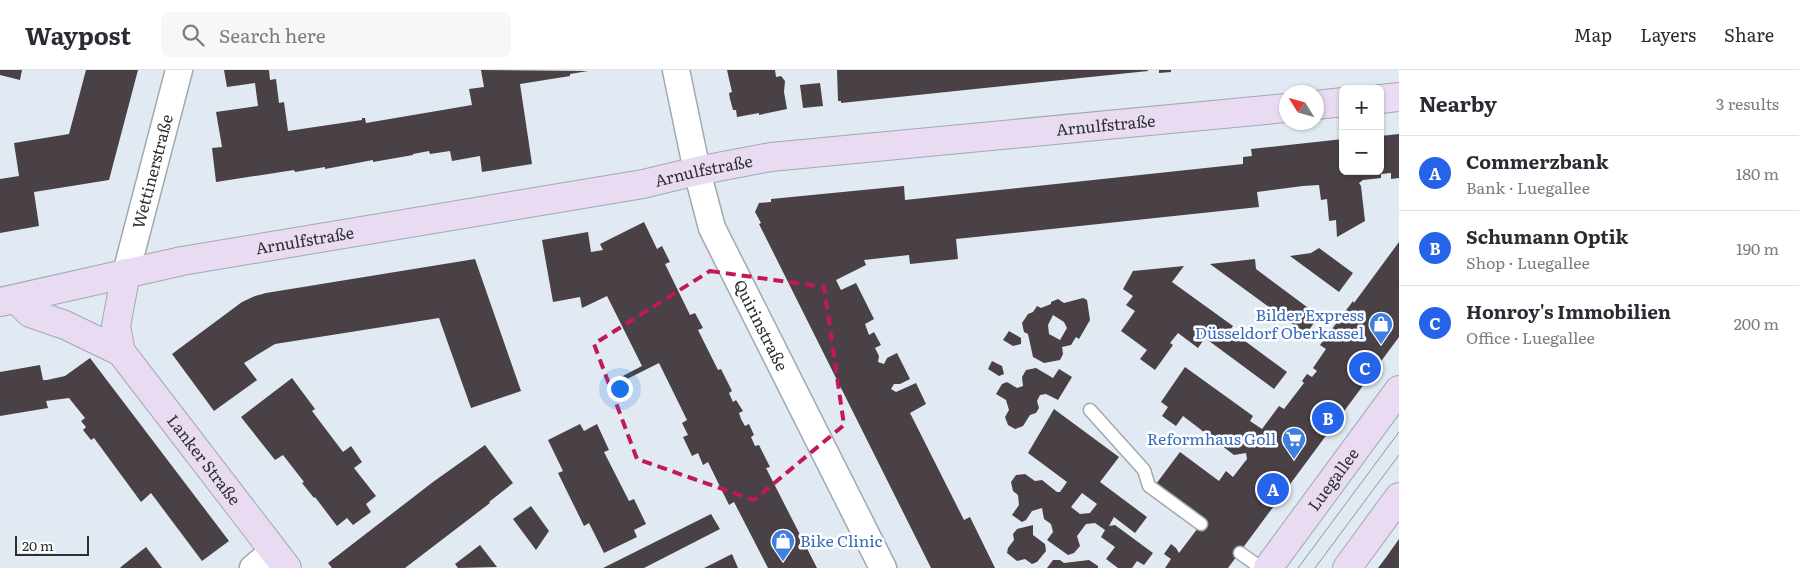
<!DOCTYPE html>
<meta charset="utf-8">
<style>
:root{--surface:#fff;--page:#f7f7f7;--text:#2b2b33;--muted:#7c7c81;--line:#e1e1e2;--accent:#2563eb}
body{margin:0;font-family:Literata,serif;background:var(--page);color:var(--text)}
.controls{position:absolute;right:15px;top:15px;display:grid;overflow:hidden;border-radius:8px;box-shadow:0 1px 4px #0004}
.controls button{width:45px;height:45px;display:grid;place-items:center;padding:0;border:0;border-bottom:1px solid var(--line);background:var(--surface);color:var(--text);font:25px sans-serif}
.compass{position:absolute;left:1279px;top:15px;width:45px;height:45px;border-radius:50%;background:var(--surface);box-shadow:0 1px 4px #0004;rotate:307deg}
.scale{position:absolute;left:15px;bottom:12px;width:74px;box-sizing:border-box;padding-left:5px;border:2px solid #2c2f32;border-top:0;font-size:14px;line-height:18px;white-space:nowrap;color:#2c2f32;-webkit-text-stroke:4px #fff;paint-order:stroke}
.you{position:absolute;left:619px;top:318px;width:18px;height:18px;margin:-12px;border:4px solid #fff;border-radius:50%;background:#1a73e8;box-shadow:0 0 0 8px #1a73e833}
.badge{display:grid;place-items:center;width:32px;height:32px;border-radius:50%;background:var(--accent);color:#fff;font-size:16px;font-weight:700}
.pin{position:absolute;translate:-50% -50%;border:2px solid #fff;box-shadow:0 1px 5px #0006}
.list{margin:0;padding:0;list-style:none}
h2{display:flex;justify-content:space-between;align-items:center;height:65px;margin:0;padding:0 20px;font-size:21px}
h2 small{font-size:16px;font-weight:400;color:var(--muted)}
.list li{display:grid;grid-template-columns:32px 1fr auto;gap:15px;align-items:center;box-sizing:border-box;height:75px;padding:0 20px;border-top:1px solid var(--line)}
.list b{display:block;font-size:19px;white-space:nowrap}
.list p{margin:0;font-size:16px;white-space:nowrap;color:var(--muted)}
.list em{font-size:16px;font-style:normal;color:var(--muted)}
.icon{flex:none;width:28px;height:28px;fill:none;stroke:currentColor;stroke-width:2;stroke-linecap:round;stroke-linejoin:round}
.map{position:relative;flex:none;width:1399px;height:498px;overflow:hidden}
header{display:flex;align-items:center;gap:30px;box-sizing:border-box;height:70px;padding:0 25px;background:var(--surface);border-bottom:1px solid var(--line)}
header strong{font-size:24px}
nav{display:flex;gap:28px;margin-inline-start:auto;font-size:18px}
.search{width:350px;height:45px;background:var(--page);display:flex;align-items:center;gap:12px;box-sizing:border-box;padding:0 18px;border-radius:8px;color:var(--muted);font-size:19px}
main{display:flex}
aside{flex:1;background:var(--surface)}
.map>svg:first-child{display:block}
</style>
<header>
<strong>Waypost</strong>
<div class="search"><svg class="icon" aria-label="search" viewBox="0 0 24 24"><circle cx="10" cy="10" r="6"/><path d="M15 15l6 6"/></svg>Search here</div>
<nav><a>Map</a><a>Layers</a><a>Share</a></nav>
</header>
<main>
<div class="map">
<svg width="1399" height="498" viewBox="0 0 1399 498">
<rect width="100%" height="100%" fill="#e1eaf2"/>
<g fill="#494146" fill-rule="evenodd">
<polygon points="0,0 22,0 20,10 0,5"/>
<polygon points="86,0 138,0 109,110 34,122 39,156 0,163 0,109 19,106 14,73 69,64"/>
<polygon points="224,0 269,0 270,10 276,9 279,33 284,32 288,61 362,50 362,48 365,48 366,53 472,35 469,19 484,17 481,0 588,1 570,4 570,6 520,14 532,94 482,102 480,86 452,91 450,81 430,84 429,81 413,84 413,85 373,92 373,90 325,99 325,97 295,102 294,100 216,112 212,78 222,77 216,42 258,36 255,13 227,17"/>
<polygon points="727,0 775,0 776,7 781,6 785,11 784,22 787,39 759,45 759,43 737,47 736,40 733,40 730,29 729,23 732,22"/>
<polygon points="837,0 1148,0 1148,1 841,33 841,31 838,31"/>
<polygon points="1159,0 1171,0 1171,2 1159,3"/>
<polygon points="820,13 823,36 803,38 800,15"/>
<polygon points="1399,64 1399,108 1391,109 1391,103 1381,104 1381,108 1363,110 1359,113 1361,116 1365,151 1337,167 1336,150 1329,151 1327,129 1321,130 1319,115 1303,116 1257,122 1259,137 956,169 958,189 910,194 909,185 864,190 866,195 836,210 841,220 856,213 874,249 865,254 869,265 874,262 881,275 875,278 879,286 878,292 884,294 887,288 897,283 910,309 900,314 894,314 891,319 896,322 916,313 926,334 910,343 964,450 970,447 995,498 931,498 759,154 761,153 755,142 759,133 771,132 771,129 904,116 905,130 1243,94 1243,87 1252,86 1251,79 1343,69 1343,101 1380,101 1380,66"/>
<polygon points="644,152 657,179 662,176 670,192 665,194 690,245 695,243 703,258 698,260 718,300 721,299 732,321 729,323 733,332 736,330 743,341 739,343 741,349 745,356 749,354 754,365 751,367 755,376 759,375 770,397 766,398 817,498 768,498 734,432 729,435 708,392 703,395 698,383 692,386 683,367 688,365 682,353 687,350 659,293 619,313 617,309 642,296 607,226 582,238 580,227 553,232 542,170 588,162 591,182 603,180 600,174"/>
<polygon points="1399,172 1399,267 1228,498 1165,498 1171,489 1164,484 1171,474 1176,478 1179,483 1204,450 1156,414 1180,382 1219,411 1226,401 1233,407 1247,389 1246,383 1234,385 1183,346 1176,356 1162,346 1168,337 1161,332 1185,297 1253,346 1250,351 1262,359 1279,336 1284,339 1304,313 1302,311 1307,304 1312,307 1317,301 1313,298 1326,279 1320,275 1353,231 1354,233"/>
<polygon points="1319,178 1353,203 1339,222 1290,186 1311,183"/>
<polygon points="475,189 521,321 471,338 439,248 275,274 244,293 257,310 214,341 172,284 242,232 255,226 266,223"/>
<polygon points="1255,189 1256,199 1319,246 1306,264 1210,194"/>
<polygon points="1184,196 1172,212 1233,256 1230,260 1287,302 1274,319 1205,268 1198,278 1178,263 1170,273 1173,275 1155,300 1140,289 1147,280 1121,261 1135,241 1126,235 1133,226 1123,219 1133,201"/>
<path d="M1083,228L1087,230L1090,250L1079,269L1076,267L1071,275L1062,277L1063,284L1060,290L1044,293L1033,287L1028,264L1024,262L1022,253L1028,244L1033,242L1037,236L1041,238L1051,234V232L1058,229L1064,233ZM1053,245L1064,252L1067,258L1060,270L1049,264L1048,255Z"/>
<polygon points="1009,261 1021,268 1021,274 1013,276 1003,270"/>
<polygon points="90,288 229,471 202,491 151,423 141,432 94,368 91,370 83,360 86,357 81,351 85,348 69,328 46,331 48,338 0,346 0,302 40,295 43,310 47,310 65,306"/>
<polygon points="992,291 1002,296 1004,304 999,306 988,299"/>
<polygon points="1036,298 1053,308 1059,299 1072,307 1058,330 1046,324 1040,325 1037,331 1039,338 1036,343 1030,345 1023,356 1015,359 1008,355 1005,347 1009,340 1006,330 996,324 1002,314 1007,312 1017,318 1023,316 1022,307 1026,300"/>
<polygon points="292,308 315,339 312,341 343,382 351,376 362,392 354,398 376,426 366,434 371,442 353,455 347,448 337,456 315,427 314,428 302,413 304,412 283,385 275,390 241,347"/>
<path d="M1054,339L1119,387L1100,412L1147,447L1135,463L1114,447L1109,456L1115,455L1153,483L1144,495L1137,491L1132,498H1118L1106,489L1115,477L1101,467L1105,460L1095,453L1086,454L1077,466L1080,476L1074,483L1068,485L1047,470L1053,462L1051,454L1044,449L1042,438L1032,441L1026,450L1022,452L1012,445L1019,435L1018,425L1013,421L1011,412L1016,405L1025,404L1035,411L1042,410L1057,422H1060L1067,412L1028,383ZM1082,423L1097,434L1090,443L1080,444L1071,437Z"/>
<polygon points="580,354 584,361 597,354 609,380 604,382 629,431 634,429 646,454 634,460 637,467 604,483 589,453 584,456 558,403 563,401 548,370"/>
<polygon points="485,375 513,413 489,432 490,433 405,498 332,498 328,493 433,412"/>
<polygon points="531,436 549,461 536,480 513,449"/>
<polygon points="711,444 720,459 644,498 603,498"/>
<polygon points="1033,455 1033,465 1045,474 1046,481 1037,492 1032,494 1025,489 1017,491 1007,483 1008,478 1014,470 1013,464 1017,459"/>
<polygon points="1399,469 1399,498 1378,498 1387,486"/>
<polygon points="480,475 497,497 458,498 455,494"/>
<polygon points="146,477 162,498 120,498 122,496"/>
<polygon points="732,484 738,498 704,498"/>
<polygon points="1053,490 1060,490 1064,493 1089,490 1098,496 1098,498 1047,498"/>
</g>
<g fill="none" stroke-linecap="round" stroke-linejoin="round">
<g stroke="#a1a9b0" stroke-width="15">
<g id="lane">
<polyline points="1090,340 1144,400 1149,416 1201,454"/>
<polyline points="1240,483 1261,498"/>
</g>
</g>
<g stroke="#a1a9b0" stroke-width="29">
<g id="street">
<path id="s1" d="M676,0L697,101L712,158L883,498"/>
<path id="s2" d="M126,203L179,0"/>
<polyline points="253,498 274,481"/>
</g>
</g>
<g stroke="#a1a9b0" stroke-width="30">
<g id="secondary">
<polyline points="1380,29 1399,27"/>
<polyline points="1316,35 1343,32"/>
<path id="s3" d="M16,229L30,243L65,255L121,282L287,498"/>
<path id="s4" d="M0,232L182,191L643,114L697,101L771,87L1286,38"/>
<polyline points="121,282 116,256 126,203"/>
<path id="s5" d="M1268,498L1399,320"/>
<polyline points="1347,498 1399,427"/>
</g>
</g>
<use href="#lane" stroke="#fff" stroke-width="12"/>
<use href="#street" stroke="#fff" stroke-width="26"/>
<use href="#secondary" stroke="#e9dbf1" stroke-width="28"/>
<g stroke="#8e949a" stroke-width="1">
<polyline points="1298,498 1399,362"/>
<polyline points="1315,498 1399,385"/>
</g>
</g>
<path fill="none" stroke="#c2185b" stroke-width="4" stroke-dasharray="10 6" stroke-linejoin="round" d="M710,201L824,217L844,355L754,430L637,389L594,274Z"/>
<defs>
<g id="shop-pin" transform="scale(1.25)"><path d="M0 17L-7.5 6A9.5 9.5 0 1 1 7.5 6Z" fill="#3f7fe0" stroke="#fff"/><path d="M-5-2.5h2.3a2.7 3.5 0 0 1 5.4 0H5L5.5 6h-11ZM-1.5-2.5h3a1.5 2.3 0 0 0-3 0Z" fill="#fff"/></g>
<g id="supermarket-pin" transform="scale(1.25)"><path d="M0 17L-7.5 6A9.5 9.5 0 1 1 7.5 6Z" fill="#3f7fe0" stroke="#fff"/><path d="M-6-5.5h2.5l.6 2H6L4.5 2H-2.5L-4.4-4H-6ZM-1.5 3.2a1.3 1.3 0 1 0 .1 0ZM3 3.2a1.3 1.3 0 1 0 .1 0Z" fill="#fff"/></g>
</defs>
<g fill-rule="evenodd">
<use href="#shop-pin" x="1381" y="254"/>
<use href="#supermarket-pin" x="1294" y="369"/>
<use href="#shop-pin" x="783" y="471"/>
</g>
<g text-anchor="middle" stroke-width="5" stroke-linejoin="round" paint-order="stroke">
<g font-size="16" fill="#2c2f32" stroke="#fff">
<text dy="6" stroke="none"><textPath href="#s4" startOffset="1121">Arnulfstraße</textPath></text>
<text dy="6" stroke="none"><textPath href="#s2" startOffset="105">Wettinerstraße</textPath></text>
<text dy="6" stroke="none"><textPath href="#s4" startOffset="716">Arnulfstraße</textPath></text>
<text dy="6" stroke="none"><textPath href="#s4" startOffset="311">Arnulfstraße</textPath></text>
<text dy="6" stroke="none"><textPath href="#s1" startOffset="271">Quirinstraße</textPath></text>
<text dy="6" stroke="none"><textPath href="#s3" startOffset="255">Lanker Straße</textPath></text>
<text dy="6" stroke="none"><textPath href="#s5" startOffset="110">Luegallee</textPath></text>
</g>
<g font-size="16" fill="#366cbe" stroke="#fff" text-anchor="end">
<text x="1364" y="251">Bilder Express<tspan x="1364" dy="18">Düsseldorf Oberkassel</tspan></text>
<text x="1276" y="375">Reformhaus Goll</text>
<text x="800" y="477" text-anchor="start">Bike Clinic</text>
</g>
</g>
</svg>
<div class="controls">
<button>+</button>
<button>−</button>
</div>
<svg class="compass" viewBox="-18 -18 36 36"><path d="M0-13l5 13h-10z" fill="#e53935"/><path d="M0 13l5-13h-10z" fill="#7c7c81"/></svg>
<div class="scale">20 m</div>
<div class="you"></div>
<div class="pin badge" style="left:1273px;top:419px">A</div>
<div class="pin badge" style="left:1328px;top:348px">B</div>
<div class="pin badge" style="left:1365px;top:298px">C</div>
</div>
<aside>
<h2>Nearby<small>3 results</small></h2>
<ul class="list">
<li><span class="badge">A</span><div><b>Commerzbank</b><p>Bank · Luegallee</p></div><em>180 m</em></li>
<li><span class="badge">B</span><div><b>Schumann Optik</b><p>Shop · Luegallee</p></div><em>190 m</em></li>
<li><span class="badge">C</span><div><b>Honroy's Immobilien</b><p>Office · Luegallee</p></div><em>200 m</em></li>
</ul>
</aside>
</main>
